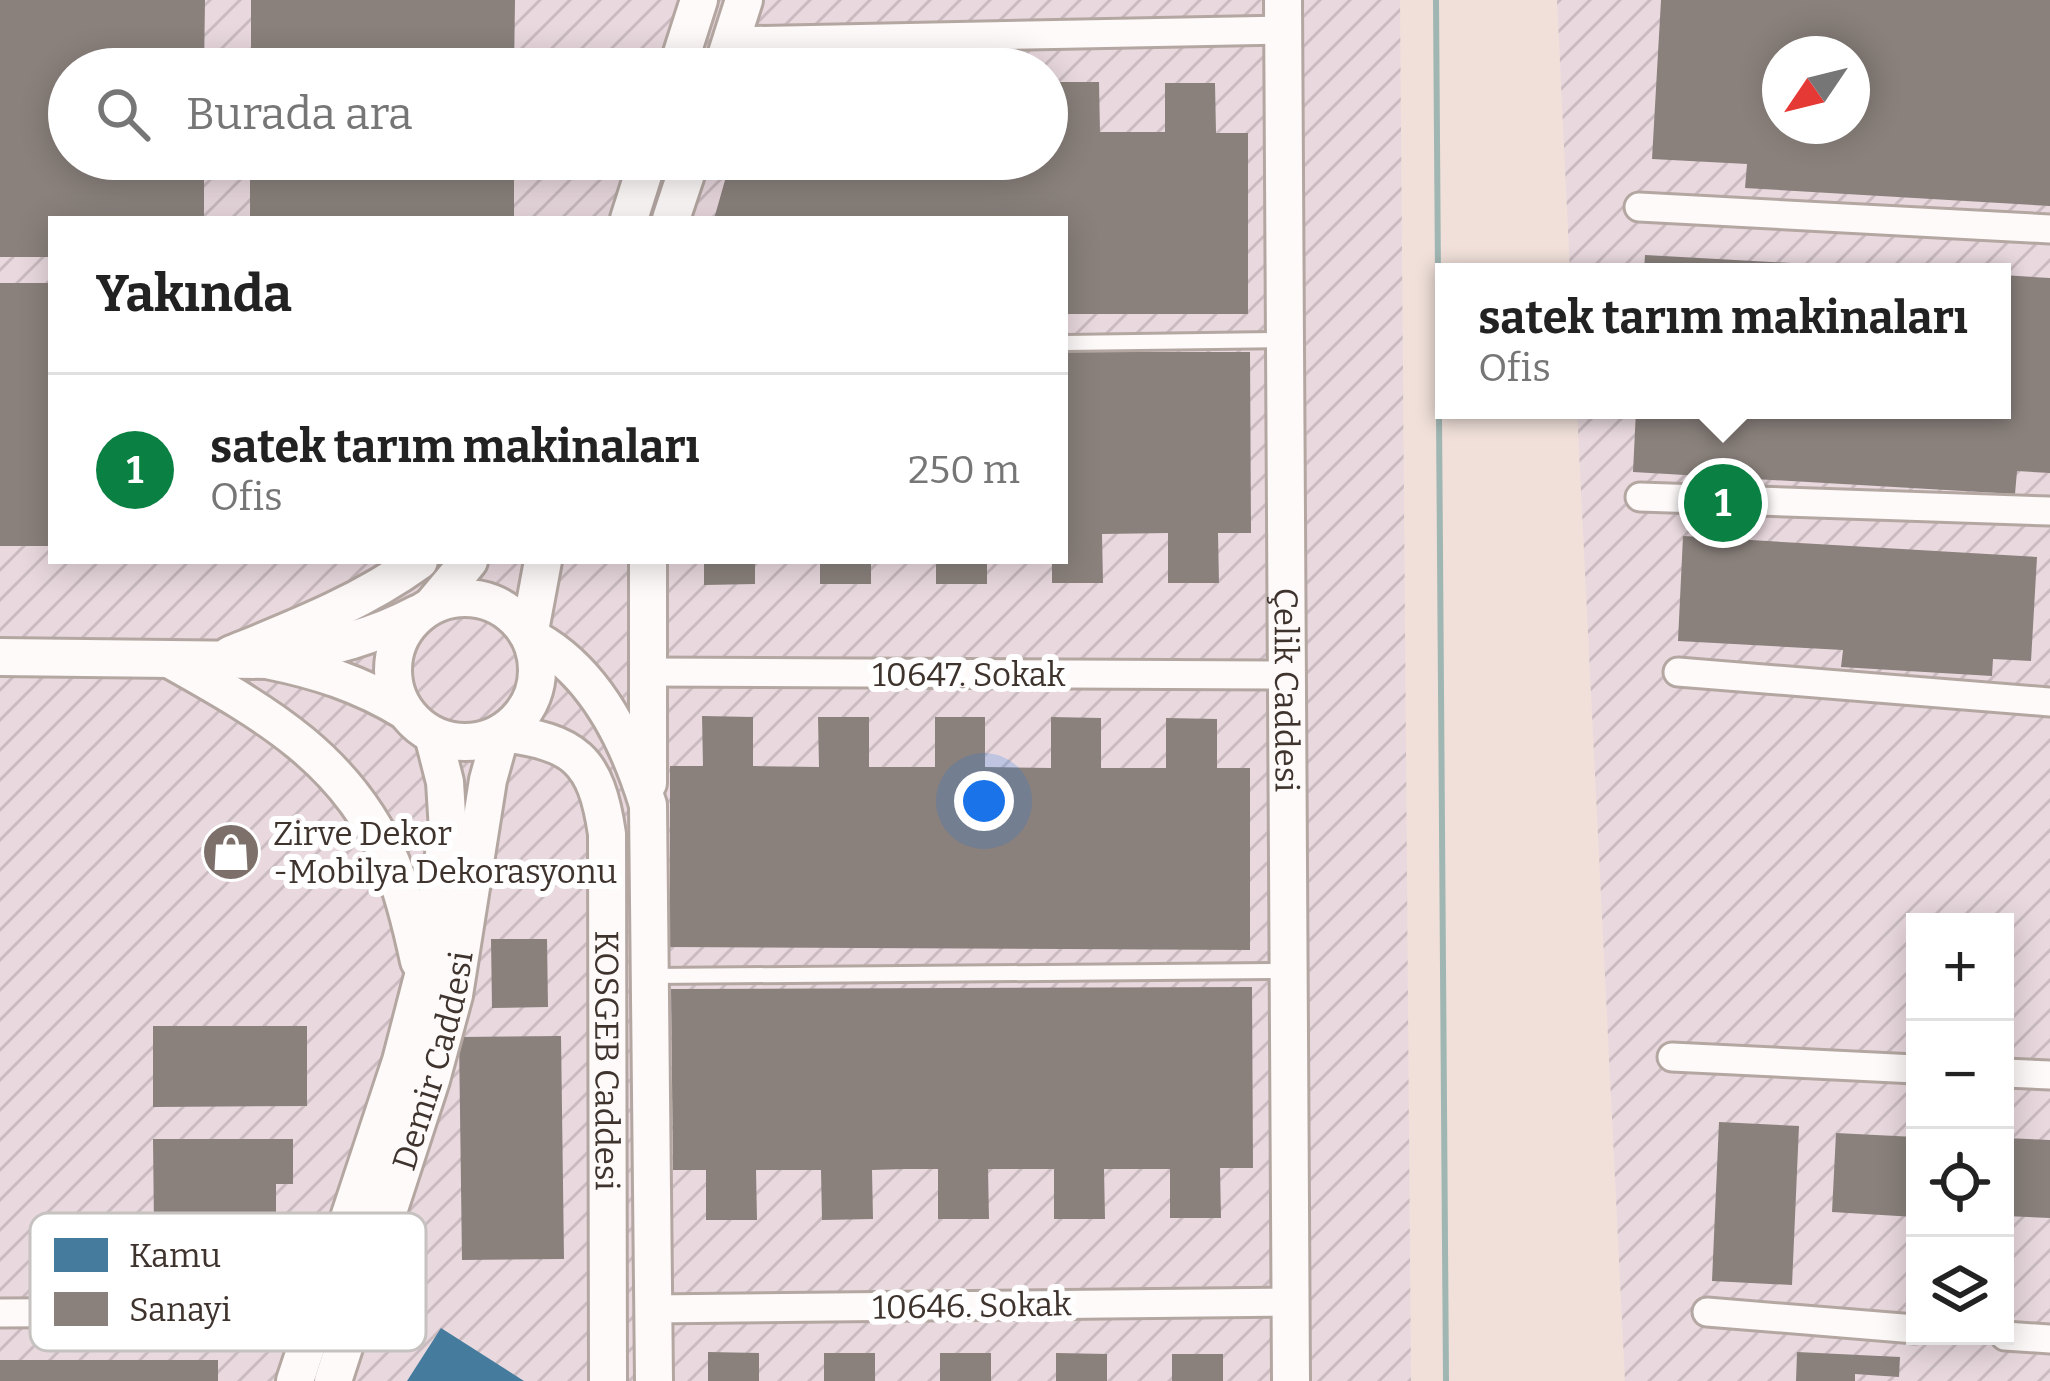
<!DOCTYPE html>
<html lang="tr">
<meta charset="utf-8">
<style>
:root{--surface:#fff;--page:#f6f6f6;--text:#222;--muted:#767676;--line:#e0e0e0;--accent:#0b8043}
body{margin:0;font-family:Bitter,serif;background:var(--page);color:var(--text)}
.controls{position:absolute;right:36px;bottom:36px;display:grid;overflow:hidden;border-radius:0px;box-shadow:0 6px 30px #0003}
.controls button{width:108px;height:108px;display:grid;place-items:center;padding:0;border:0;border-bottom:3px solid var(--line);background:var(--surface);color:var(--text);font:60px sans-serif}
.compass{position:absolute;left:1762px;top:36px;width:108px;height:108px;border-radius:50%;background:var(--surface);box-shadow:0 6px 30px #0003;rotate:235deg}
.you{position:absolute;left:984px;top:801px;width:42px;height:42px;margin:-30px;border:9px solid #fff;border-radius:50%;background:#1a73e8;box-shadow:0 0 0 18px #1a73e833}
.badge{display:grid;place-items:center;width:78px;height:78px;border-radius:50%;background:var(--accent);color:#fff;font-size:39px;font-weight:700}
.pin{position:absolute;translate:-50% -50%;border:6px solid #fff;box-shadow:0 3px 12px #0006}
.popup{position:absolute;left:1435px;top:263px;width:576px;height:156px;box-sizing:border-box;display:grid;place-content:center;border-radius:0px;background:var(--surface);filter:drop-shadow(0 3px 9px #0005);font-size:39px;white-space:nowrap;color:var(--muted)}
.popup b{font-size:45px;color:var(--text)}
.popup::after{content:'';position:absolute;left:50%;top:100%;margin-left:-24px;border:24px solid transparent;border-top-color:var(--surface)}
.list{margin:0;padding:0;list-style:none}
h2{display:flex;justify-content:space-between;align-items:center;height:156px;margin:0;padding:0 48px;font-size:51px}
h2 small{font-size:39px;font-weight:400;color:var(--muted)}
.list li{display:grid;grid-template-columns:78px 1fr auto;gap:36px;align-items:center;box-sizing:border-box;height:192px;padding:0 48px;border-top:3px solid var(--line)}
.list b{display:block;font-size:45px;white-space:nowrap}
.list p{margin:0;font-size:39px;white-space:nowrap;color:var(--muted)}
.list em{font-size:39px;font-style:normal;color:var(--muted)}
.icon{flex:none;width:66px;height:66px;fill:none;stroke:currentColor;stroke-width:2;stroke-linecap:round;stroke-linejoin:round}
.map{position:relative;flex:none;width:2050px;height:1381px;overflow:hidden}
.search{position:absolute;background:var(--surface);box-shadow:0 6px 30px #0003;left:48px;top:48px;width:1020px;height:132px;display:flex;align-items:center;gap:30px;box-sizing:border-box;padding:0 42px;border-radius:66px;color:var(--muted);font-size:45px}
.panel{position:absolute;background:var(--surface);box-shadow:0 6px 30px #0003;left:48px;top:216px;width:1020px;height:348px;border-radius:0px}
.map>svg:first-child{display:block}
</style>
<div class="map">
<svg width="2050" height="1381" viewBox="0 0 2050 1381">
<defs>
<pattern id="industrial-furrows" width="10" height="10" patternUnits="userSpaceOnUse" patternTransform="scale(3)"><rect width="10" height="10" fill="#e9d9df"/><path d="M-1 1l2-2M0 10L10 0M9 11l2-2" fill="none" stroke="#c9bbc0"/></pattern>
</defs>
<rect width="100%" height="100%" fill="#f0e0d9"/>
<g fill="url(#industrial-furrows)" fill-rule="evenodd">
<path d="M0,0H1400L1411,1381H0ZM69,69H1047V159H69ZM51,219H1065V561H51Z"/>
<path d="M1557,0H2050V1381H1625L1577,410H2002V272H1570ZM1780,54H1852V126H1780ZM1915,922H2005V1336H1915Z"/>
</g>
<polygon fill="#457b9d" points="441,1328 524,1381 407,1381"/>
<g fill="#8a817c" fill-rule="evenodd">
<polygon points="0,0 205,0 204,69 69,69 69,159 204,159 204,219 51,219 51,257 0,257"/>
<polygon points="251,0 515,0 514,69 251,69"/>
<path d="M1661,0H2050V206L1745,188L1747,164L1652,159ZM1780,54H1852V126H1780Z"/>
<polygon points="1049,82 1099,82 1100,132 1165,132 1165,83 1215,83 1216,133 1248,133 1248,314 1065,314 1065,219 714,219 731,159 1047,159"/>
<rect x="250" y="159" width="264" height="60"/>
<polygon points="1645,255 1881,268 1881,272 1644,272"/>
<polygon points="2002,275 2050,278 2050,473 2017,471 2015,494 1633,472 1636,410 2002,410"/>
<rect x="0" y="283" width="51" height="263"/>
<polygon points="1065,352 1250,352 1251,533 1218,533 1219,583 1168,583 1168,533 1102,534 1103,583 1052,583 1052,561 1065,561"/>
<polygon points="1683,536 2037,557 2031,661 1993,659 1992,676 1841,667 1843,650 1678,641"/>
<polygon points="704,561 755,561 755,584 704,585"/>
<rect x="820" y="561" width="51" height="23"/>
<rect x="936" y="561" width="51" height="23"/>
<polygon points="702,716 753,717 753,766 819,767 818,717 869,717 869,767 935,767 935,717 985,717 985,767 1051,768 1051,717 1101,718 1101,768 1166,768 1166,718 1217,719 1217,768 1250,768 1250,950 670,947 670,766 703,766"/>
<polygon points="491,939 547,939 548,1007 492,1008"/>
<polygon points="1252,987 1253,1168 1220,1168 1221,1218 1170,1218 1170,1169 1104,1169 1105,1219 1054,1219 1054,1169 988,1169 989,1219 938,1219 938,1169 905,1169 872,1170 873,1219 822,1220 821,1170 756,1170 757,1220 706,1220 706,1170 673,1170 671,989"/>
<polygon points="153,1026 307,1026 307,1106 153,1107"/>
<polygon points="561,1036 564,1259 462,1260 459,1037"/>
<polygon points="1719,1122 1799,1126 1792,1285 1712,1281"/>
<polygon points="1836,1133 1915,1137 1915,1217 1832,1212"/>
<polygon points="2005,1138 2050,1140 2050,1218 2005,1216"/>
<polygon points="153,1139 293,1139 293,1184 276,1184 276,1228 154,1228"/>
<polygon points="708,1352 759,1353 759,1381 708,1381"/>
<polygon points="1797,1352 1900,1357 1899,1377 1855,1374 1855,1381 1796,1381"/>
<rect x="824" y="1353" width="51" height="28"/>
<rect x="940" y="1353" width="51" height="28"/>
<polygon points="1056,1353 1107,1354 1107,1381 1056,1381"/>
<rect x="1172" y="1354" width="51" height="27"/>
<rect x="0" y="1360" width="218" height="21"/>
</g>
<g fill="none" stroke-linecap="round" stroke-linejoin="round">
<polyline stroke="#a0b6b3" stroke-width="6" points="1436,0 1446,1381"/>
<g stroke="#b4a7a2" stroke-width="20">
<g id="lane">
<polyline points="1065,343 1281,340"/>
<polyline points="653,976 1285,971"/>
</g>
</g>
<g stroke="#b4a7a2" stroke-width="33">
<g id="street">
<polyline points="731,41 1283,30"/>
<polyline points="1639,207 2050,229"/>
<polyline points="1640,497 2050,511"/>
<polyline points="649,672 1289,675"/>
<polyline points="1678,672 2050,702"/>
<polyline points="1672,1057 1915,1069"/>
<polyline points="2005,1073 2050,1075"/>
<polyline points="652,1309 1291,1302"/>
<polyline points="1707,1312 1915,1329"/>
<polyline points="0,1313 318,1311"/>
<polyline points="2005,1336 2050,1339"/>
</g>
</g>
<g stroke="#b4a7a2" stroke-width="42">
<g id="secondary">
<path id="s1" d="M1283,0L1291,1381"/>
<polyline points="677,69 699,0"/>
<polyline points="722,69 744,0"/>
<polyline points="629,219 648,159"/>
<polyline points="671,219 691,159"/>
<path d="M543,561L529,636C593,668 628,739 648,805L654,1381"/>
<circle cx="465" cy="670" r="72"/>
<polyline points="434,603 469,561"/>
<path d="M230,655C296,628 361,603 419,561"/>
<path d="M0,657L267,660C317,670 361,684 405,711"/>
<path d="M282,657C329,647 374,637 417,614"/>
<path d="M169,659C263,712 347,758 391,862C404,894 412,928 419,961"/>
<polyline points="648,783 648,561"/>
<polyline points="295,1381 401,1061 423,976 448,831 445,782 433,735"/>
<path id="s2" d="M333,1381L431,1080L454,995L488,780L501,733C575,742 596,759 607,834L608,1381"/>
</g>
</g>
<use href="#lane" stroke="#fdfaf9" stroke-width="14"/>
<use href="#street" stroke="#fdfaf9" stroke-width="27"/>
<use href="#secondary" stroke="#fdfaf9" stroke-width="36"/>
</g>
<defs>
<g id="shop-disc" transform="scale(3)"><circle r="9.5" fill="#7d706a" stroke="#fff"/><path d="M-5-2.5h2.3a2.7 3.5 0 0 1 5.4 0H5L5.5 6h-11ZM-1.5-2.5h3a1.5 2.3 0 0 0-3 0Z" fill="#fff"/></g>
</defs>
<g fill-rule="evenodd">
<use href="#shop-disc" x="231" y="852"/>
</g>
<g text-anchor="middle" stroke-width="12" stroke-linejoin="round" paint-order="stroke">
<g font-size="33" fill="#3f332e" stroke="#fff">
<text x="969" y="686">10647. Sokak</text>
<text dy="12" stroke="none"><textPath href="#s1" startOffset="690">Çelik Caddesi</textPath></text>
<text dy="12" stroke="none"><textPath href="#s2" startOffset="336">Demir Caddesi</textPath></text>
<text dy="12" stroke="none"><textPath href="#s2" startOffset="1062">KOSGEB Caddesi</textPath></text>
<text transform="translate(972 1305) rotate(-1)" y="12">10646. Sokak</text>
</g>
<g font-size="33" fill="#3f332e" stroke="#fff" text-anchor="start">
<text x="273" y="845">Zirve Dekor<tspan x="273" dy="38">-Mobilya Dekorasyonu</tspan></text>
</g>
</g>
<rect x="30" y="1213" width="396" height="138" rx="18" fill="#fff" stroke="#c5c2c0" stroke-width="3"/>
<rect x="54" y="1238" width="54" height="34" fill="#457b9d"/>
<rect x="54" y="1292" width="54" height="34" fill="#8a817c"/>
<g font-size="33" fill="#3f332e">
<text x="129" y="1267">Kamu</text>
<text x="129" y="1321">Sanayi</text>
</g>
</svg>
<div class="controls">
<button>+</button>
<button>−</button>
<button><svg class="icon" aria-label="locate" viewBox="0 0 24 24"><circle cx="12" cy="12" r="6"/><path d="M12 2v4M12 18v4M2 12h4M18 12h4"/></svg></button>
<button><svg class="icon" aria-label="layers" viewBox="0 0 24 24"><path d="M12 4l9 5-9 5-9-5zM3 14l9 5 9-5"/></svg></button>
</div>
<svg class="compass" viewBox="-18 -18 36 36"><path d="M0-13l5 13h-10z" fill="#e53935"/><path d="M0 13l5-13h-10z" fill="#767676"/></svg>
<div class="you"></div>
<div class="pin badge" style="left:1723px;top:503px">1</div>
<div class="popup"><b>satek tarım makinaları</b>Ofis</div>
<div class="search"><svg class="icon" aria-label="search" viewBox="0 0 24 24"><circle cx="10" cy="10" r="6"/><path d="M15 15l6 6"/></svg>Burada ara</div>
<section class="panel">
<h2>Yakında<small></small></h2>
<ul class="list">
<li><span class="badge">1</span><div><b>satek tarım makinaları</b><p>Ofis</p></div><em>250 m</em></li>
</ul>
</section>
</div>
